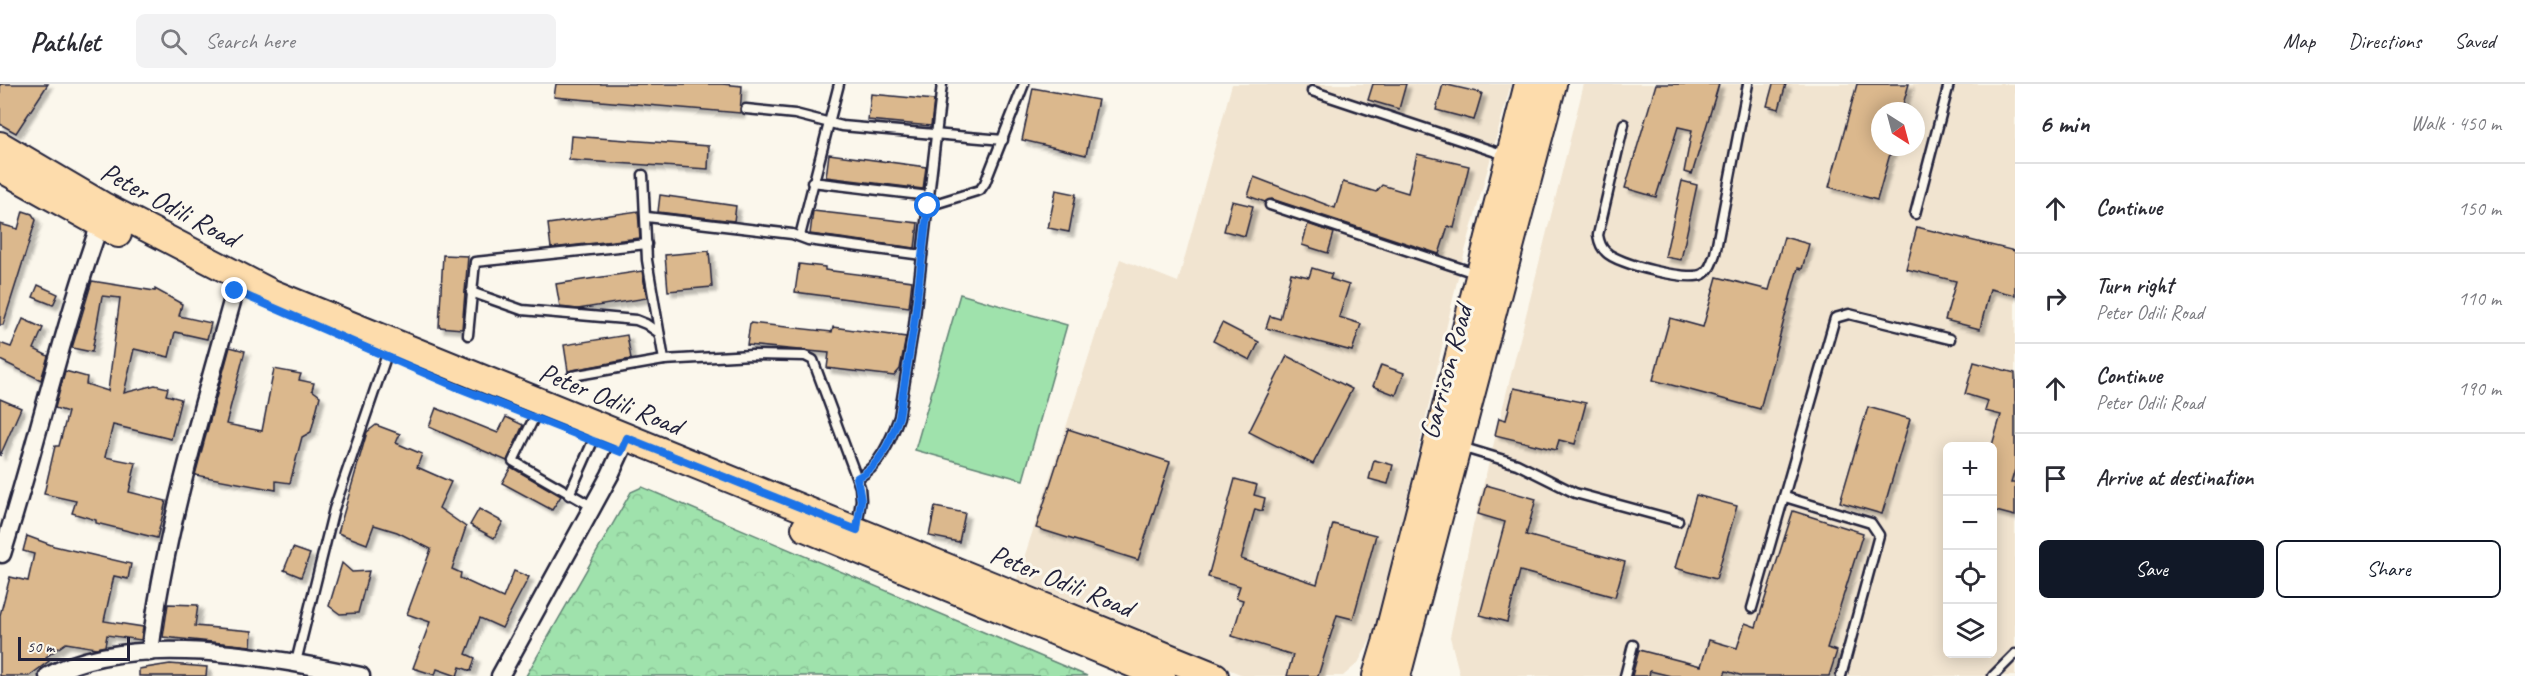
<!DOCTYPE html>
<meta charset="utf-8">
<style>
:root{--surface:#fff;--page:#f2f2f3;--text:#2b2b33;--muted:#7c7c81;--line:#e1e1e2;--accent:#111827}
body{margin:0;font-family:Caveat,sans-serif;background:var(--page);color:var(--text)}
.controls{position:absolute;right:18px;bottom:18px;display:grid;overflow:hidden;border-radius:9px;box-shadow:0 3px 15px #0003}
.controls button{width:54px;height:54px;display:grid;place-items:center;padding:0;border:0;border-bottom:2px solid var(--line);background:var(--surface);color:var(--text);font:30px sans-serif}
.compass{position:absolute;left:1871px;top:18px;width:54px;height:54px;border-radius:50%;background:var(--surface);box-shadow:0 3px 15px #0003;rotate:144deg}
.scale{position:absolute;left:18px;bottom:15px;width:112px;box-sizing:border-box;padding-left:6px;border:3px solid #22223b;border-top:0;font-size:16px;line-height:21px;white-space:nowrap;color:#22223b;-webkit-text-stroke:4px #fbf7ec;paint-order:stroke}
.stop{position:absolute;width:18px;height:18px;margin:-14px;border:4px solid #1a73e8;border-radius:50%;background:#fff}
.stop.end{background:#1a73e8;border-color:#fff;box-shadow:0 2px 6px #0008}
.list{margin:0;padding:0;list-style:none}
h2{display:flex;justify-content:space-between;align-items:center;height:78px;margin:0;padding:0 24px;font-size:26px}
h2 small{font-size:20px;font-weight:400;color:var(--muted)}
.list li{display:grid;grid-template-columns:39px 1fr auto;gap:18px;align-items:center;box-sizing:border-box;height:90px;padding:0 24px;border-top:2px solid var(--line)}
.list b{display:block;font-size:22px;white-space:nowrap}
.list p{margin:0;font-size:20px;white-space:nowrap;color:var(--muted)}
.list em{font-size:20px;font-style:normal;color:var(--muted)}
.actions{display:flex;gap:12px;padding:18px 24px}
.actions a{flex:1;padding:14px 0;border:2px solid var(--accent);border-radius:9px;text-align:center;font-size:21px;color:var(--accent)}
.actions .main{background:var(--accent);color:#fff}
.icon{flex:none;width:33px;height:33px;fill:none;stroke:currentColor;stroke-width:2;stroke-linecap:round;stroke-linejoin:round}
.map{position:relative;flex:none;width:2015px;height:592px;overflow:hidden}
header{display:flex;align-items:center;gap:36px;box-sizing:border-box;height:84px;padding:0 30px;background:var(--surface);border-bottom:2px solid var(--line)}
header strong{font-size:28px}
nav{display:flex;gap:33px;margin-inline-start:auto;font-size:21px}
.search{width:420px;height:54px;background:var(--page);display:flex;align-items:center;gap:15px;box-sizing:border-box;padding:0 21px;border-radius:9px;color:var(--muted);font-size:22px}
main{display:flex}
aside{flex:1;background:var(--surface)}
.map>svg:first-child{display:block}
</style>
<header>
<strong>Pathlet</strong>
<div class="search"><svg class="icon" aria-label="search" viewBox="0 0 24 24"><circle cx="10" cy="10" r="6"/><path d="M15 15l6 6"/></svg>Search here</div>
<nav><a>Map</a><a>Directions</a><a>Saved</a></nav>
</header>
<main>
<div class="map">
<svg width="2015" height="592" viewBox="0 0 2015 592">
<defs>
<pattern id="forest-crowns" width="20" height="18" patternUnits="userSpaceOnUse" patternTransform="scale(1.5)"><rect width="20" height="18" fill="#9fe2ac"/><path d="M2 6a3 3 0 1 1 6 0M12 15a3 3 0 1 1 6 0" fill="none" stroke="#89c295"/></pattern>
<filter id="shadow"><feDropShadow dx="4.5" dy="4.5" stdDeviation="1.5" flood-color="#0004"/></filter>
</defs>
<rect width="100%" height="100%" fill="#fbf7ec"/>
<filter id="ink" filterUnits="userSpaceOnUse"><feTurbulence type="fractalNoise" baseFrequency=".0167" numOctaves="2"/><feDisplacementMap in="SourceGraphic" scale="12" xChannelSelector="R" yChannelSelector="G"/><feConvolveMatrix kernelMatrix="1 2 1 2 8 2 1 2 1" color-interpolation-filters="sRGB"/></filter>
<g filter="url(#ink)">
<g fill="#f1e4d0" fill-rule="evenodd">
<polygon points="1232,0 1511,0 1458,193 1378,542 1358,579 1343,592 1245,592 1016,499 1120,175 1178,198"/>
<path d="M1584,0H2015V592H1460L1450,553L1473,442ZM1880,27H1916V63H1880ZM1948,362H1992V570H1948Z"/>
</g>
<polygon fill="url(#forest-crowns)" stroke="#608274" stroke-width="1.5" points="642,403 1087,592 526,592 631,408"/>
<polygon fill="#9fe2ac" stroke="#608274" stroke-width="1.5" points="960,210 1067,241 1023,396 915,366"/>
<g fill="#dbb88d" stroke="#22223b" stroke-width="1.5" filter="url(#shadow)">
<polygon points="0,0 48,0 16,49 0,40"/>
<polygon points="556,0 722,0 742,2 740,29 554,13"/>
<polygon points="1373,0 1406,0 1399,25 1368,16"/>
<polygon points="1443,0 1482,9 1474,36 1436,26"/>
<polygon points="1656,0 1719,0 1692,90 1684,88 1692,46 1678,43 1656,113 1625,104"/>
<polygon points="1773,0 1786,0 1779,25 1767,22"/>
<polygon points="1857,0 1909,0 1901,27 1880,27 1880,63 1892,63 1877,116 1829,103"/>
<polygon points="1033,4 1098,16 1086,71 1022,56"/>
<polygon points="871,10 934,16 931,42 868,36"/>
<polygon points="571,52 709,62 708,85 569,76"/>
<polygon points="829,70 926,83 923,105 826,93"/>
<polygon points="1417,70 1469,82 1454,144 1448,142 1439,170 1272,115 1265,118 1248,112 1254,93 1335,124 1343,98 1376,108 1382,101 1408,109"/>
<polygon points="1682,97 1697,101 1681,176 1665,173"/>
<polygon points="1056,106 1076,110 1069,148 1048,144"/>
<polygon points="660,111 736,122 734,137 658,128"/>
<polygon points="1232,117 1253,122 1245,152 1224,147"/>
<polygon points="23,127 32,130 36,136 3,241 0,241 0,140 18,145"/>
<polygon points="638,127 640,154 551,164 548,140"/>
<polygon points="813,127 918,139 915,164 810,150"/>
<polygon points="1308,140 1334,149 1328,169 1302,161"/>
<polygon points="1917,143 2015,167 2015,211 1990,205 1980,245 1945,236 1956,197 1906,185"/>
<polygon points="1784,153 1809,160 1802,185 1798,184 1760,325 1653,296 1670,234 1703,243 1717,193 1769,206"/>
<polygon points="709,167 712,203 668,207 665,171"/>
<polygon points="443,171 468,172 462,245 439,243"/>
<polygon points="799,180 825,183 825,186 912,197 909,223 795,208"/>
<polygon points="1312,184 1332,190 1330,195 1349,201 1339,233 1361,240 1352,267 1266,244 1270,232 1280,235 1291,189 1309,193"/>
<polygon points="642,187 647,214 578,225 560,223 556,200"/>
<polygon points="92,197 155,207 155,205 182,220 179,232 211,239 207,255 175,248 169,273 134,265 124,309 155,301 168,304 166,311 181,315 171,355 113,341 105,373 136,379 129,408 166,417 157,454 96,439 96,436 72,429 76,417 44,410 55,362 59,362 68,328 55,324 65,287 87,293 86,300 108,307 120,214 102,212 92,268 72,264"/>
<polygon points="38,201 58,210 53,221 33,213"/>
<polygon points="23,235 43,244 34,265 48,272 41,296 0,276 0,259 11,263"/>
<polygon points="750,239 832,248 833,243 906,253 900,285 894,292 827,284 829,269 747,261"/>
<polygon points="1222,239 1259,258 1250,276 1213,257"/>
<polygon points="627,251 631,275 568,287 564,261"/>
<polygon points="230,263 245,267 226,340 262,347 274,285 301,290 299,296 314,299 312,306 320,312 311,348 302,353 290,399 276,397 276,406 195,391"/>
<polygon points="1287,272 1352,305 1313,380 1249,348"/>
<polygon points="1974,278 2015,289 2015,385 2011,399 2015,399 2015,432 1992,426 1992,361 2001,331 1985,327 1988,317 1965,310"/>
<polygon points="1381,281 1404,289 1396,311 1373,302"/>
<polygon points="1514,304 1586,319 1575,360 1559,356 1556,366 1495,351 1499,334 1506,336"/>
<polygon points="0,315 21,324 0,372"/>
<polygon points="1868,323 1910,335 1882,430 1840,418"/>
<polygon points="436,324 498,349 506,333 523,341 507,377 429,343"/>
<polygon points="376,341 400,350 396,359 422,370 417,383 451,398 439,424 466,443 452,485 461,489 460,494 503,514 514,487 529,493 502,544 480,534 466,570 475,574 471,587 460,583 457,592 437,585 435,591 413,584 430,538 407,530 431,465 397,448 374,441 367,460 338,449 367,348"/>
<polygon points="1068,345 1170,378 1138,476 1036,444"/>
<polygon points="1374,376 1393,381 1388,400 1369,395"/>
<polygon points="511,383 561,412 552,426 502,399"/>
<polygon points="1235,395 1257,401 1254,411 1265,414 1262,427 1255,425 1241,475 1317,500 1333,440 1376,451 1353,535 1337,531 1318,592 1287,592 1293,571 1232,552 1243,516 1236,514 1240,502 1208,493"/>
<polygon points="1486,401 1536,415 1526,451 1625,478 1615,513 1520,487 1507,538 1480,531 1505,438 1478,430"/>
<polygon points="1696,411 1737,422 1716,495 1675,484"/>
<polygon points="935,423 965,429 959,458 929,452"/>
<polygon points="479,425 503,438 494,454 470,441"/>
<polygon points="1793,427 1863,449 1827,564 1837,567 1829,592 1743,592 1726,587 1724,592 1671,592 1650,587 1649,592 1632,592 1639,566 1701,582 1709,556 1737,564 1745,539 1756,543"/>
<polygon points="27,452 54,462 131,480 128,495 114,492 104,537 143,543 141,556 107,551 105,562 96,564 66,559 46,573 49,577 29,592 0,592 0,531 10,493 28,497 34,470 23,467"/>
<polygon points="293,464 310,470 301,493 284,486"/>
<polygon points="342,479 352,488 369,487 358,529 340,530 329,522"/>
<polygon points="168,520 198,521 195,542 252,547 251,562 163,553"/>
<polygon points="170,580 207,583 206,592 139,592 139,585"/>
</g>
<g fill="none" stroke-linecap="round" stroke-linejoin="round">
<g stroke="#22223b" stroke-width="13">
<g id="service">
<polyline points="1312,7 1508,72"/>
<polyline points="746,25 795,30 842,42 1003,56"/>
<path d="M1624,40L1598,151C1599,157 1601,164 1606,168C1617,180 1689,198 1703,190C1710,186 1712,178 1715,170L1748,0"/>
<polyline points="643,91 647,176 664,276"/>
<polyline points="812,98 929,112"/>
<polyline points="1270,121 1478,190"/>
<polyline points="928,122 980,106 985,99 1024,0"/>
<polyline points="1915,130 1949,0"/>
<polyline points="647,133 792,150 808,156 922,171"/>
<polyline points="800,152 839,0"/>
<polyline points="471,208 522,226 636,236 646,240 659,249"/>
<polyline points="468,251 475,178 647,160"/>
<polyline points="572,292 664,276 751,271 805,272 813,276 860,403 861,416 857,443"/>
<polyline points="534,334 513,377 593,423"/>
<polyline points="1461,363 1517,380 1575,409 1678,437"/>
<path d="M857,394C879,384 891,356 899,333L914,241L942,0"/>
<polyline points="569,411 593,357"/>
<polyline points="1785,413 1871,439 1879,451 1841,592"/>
<polyline points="1752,524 1835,234 1849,230 1950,255"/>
<polyline points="296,578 334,425 386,273"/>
<polyline points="1625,592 1633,561"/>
<polyline points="1993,592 2015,570"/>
</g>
</g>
<g stroke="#22223b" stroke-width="21">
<g id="minor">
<path d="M2,470C37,361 61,248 100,140"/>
<path d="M150,568C165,445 202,326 235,207"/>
<path d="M48,592C129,546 274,573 361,592"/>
<polyline points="500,592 610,391 627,354"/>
</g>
</g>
<g stroke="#22223b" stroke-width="30">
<g id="primary">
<polyline points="0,61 102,121 272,209 1215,592"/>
<polyline points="0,84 118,150"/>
<polyline points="805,444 1162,592"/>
<polyline points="1376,592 1386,559 1528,0"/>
<polyline points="1397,592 1553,0"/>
</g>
</g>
<use href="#service" stroke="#fbf7ec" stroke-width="8"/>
<use href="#minor" stroke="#fbf7ec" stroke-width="16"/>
<use href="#primary" stroke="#fddcac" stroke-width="26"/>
</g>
</g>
<g fill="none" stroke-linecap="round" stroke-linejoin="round" filter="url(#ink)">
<path stroke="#1a73e8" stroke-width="8" d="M235,207L459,304L621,368L627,354L857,446L861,416L857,394C879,384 891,356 899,333L914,241L928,122"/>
</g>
<g text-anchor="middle" stroke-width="6" stroke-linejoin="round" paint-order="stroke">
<g font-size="28" fill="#22223b" stroke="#fbf7ec">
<text transform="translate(170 120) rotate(28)" y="10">Peter Odili Road</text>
<text transform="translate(1445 288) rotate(-75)" y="10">Garrison Road</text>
<text transform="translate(611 314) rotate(22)" y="10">Peter Odili Road</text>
<text transform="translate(1062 496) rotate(22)" y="10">Peter Odili Road</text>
</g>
</g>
</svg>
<div class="controls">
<button>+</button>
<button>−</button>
<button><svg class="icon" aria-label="locate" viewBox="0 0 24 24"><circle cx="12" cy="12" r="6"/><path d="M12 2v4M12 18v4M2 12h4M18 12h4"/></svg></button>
<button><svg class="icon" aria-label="layers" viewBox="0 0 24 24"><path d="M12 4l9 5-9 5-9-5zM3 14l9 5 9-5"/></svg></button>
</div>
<svg class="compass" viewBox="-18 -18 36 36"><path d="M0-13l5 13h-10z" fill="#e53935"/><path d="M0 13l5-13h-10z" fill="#7c7c81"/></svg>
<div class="scale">50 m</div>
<div class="stop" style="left:928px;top:122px"></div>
<div class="stop end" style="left:235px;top:207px"></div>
</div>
<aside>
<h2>6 min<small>Walk · 450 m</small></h2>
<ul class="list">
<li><svg class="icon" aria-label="ahead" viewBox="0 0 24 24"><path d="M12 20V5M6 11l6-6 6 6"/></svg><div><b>Continue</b></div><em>150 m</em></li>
<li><svg class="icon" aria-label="right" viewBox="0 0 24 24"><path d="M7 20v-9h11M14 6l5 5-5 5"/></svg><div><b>Turn right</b><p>Peter Odili Road</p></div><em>110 m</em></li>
<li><svg class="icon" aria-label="ahead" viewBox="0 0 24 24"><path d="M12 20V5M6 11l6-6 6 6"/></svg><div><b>Continue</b><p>Peter Odili Road</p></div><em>190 m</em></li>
<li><svg class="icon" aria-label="arrive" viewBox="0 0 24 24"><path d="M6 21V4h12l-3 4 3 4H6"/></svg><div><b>Arrive at destination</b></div></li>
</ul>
<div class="actions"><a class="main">Save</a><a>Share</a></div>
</aside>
</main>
